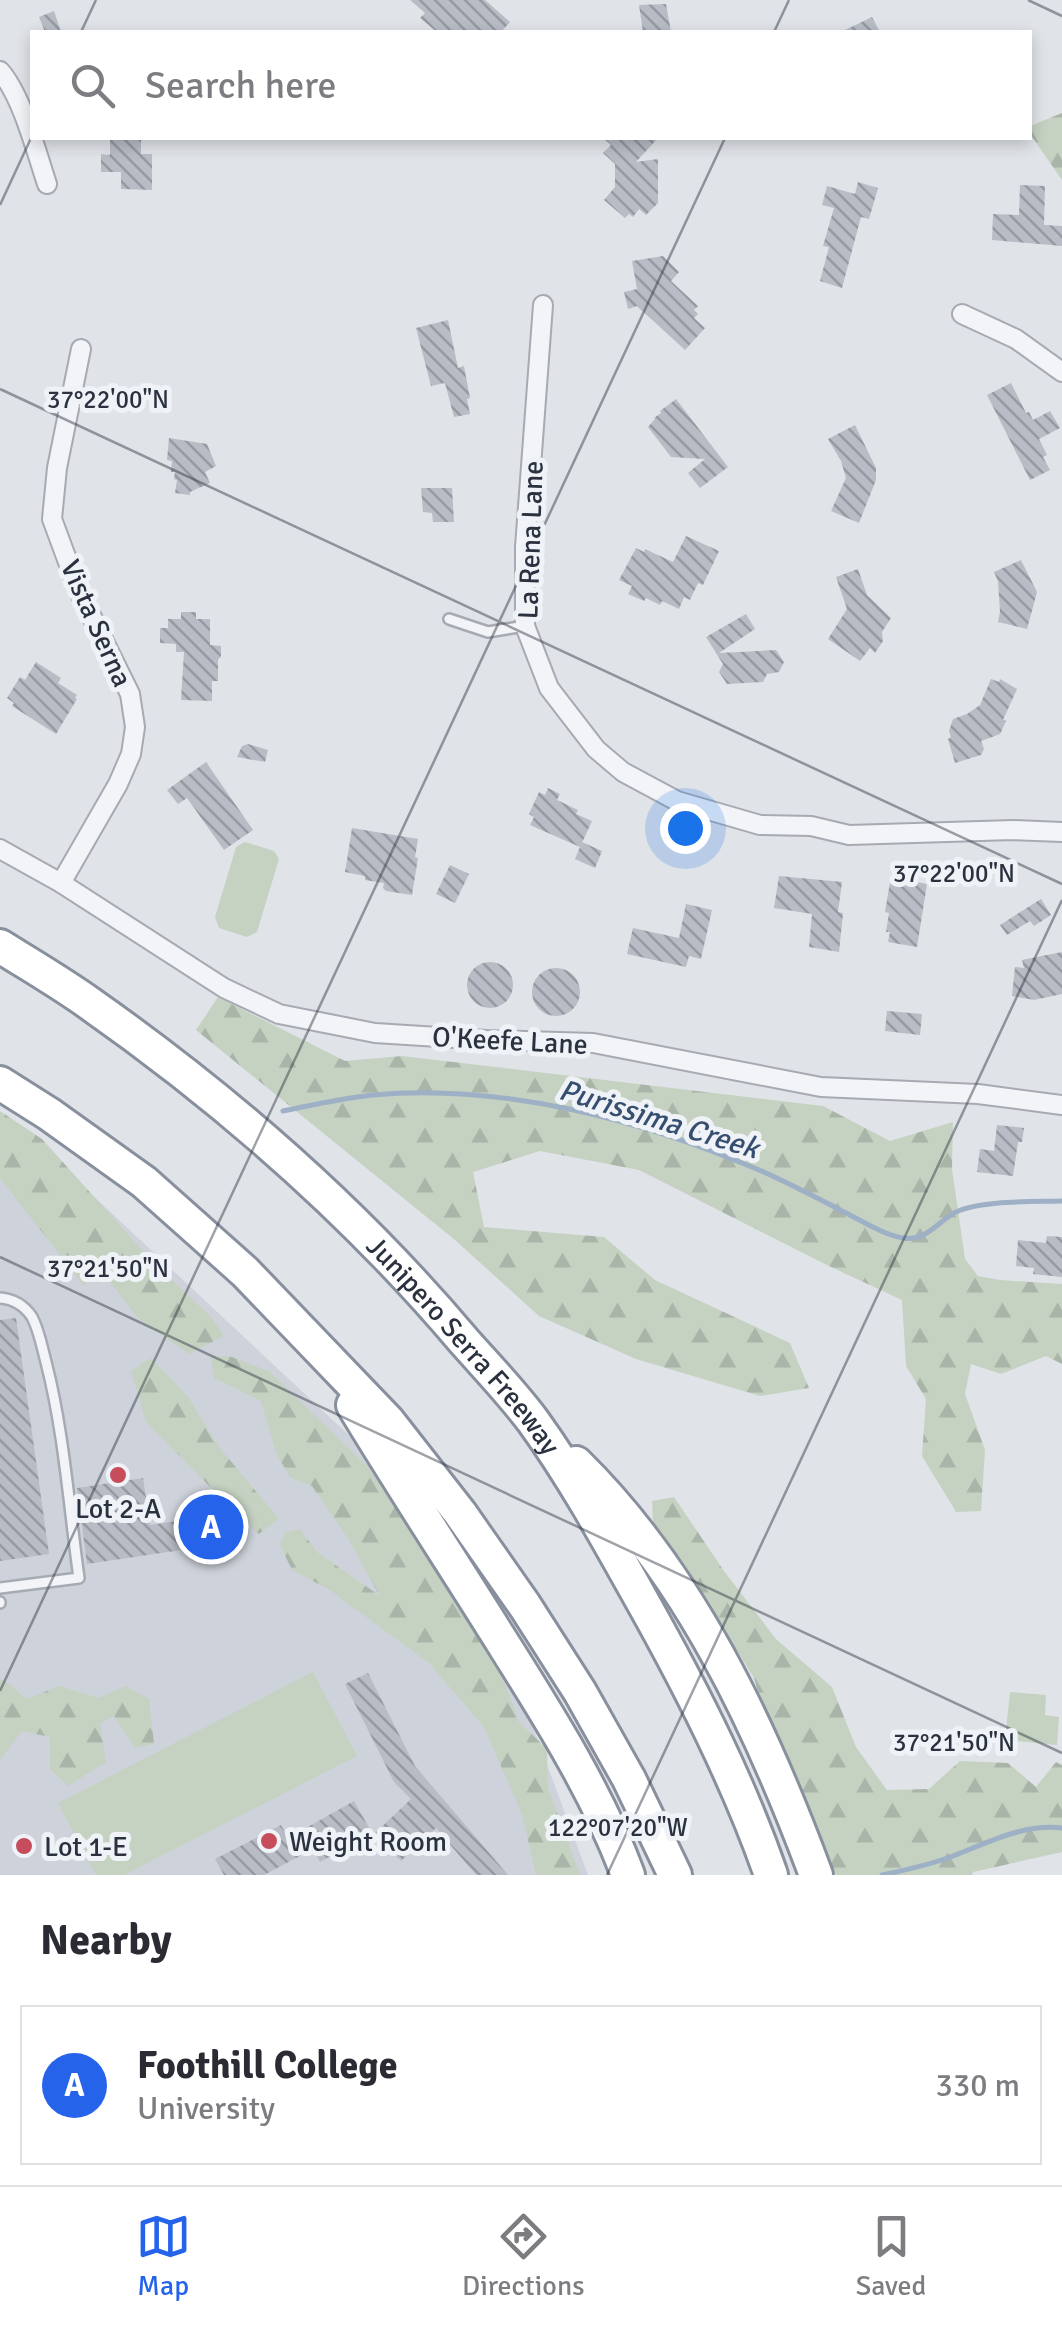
<!DOCTYPE html>
<meta charset="utf-8">
<style>
:root{--surface:#fff;--page:#f2f2f3;--text:#2b2b33;--muted:#7c7c81;--line:#e1e1e2;--accent:#2563eb}
body{margin:0;font-family:Signika,sans-serif;background:var(--page);color:var(--text)}
.you{position:absolute;left:685px;top:828px;width:35px;height:35px;margin:-25px;border:8px solid #fff;border-radius:50%;background:#1a73e8;box-shadow:0 0 0 15px #1a73e833}
.badge{display:grid;place-items:center;width:65px;height:65px;border-radius:50%;background:var(--accent);color:#fff;font-size:32px;font-weight:700}
.pin{position:absolute;translate:-50% -50%;border:5px solid #fff;box-shadow:0 2px 10px #0006}
.list{margin:0;padding:0;list-style:none}
h2{display:flex;justify-content:space-between;align-items:center;height:130px;margin:0;padding:0 40px;font-size:42px}
h2 small{font-size:32px;font-weight:400;color:var(--muted)}
.list li{display:grid;grid-template-columns:65px 1fr auto;gap:30px;align-items:center;box-sizing:border-box;height:160px;margin:0 20px 20px;padding:0 20px;border:2px solid var(--line);border-radius:0px}
.list b{display:block;font-size:38px;white-space:nowrap}
.list p{margin:0;font-size:32px;white-space:nowrap;color:var(--muted)}
.list em{font-size:32px;font-style:normal;color:var(--muted)}
.icon{flex:none;width:55px;height:55px;fill:none;stroke:currentColor;stroke-width:2;stroke-linecap:round;stroke-linejoin:round}
.map{position:relative;flex:none;width:1062px;height:1875px;overflow:hidden}
.search{position:absolute;background:var(--surface);box-shadow:0 5px 15px #0003;left:30px;right:30px;top:30px;height:110px;display:flex;align-items:center;gap:25px;box-sizing:border-box;padding:0 35px;border-radius:0px;color:var(--muted);font-size:38px}
.sheet{height:310px;background:var(--surface)}
nav{display:flex;justify-content:space-around;align-items:center;box-sizing:border-box;height:140px;border-top:2px solid var(--line);background:var(--surface);font-size:28px;color:var(--muted)}
nav a{display:grid;justify-items:center;gap:5px}
nav .on{color:var(--accent)}
.map>svg:first-child{display:block}
</style>
<div class="map">
<svg width="1062" height="1875" viewBox="0 0 1062 1875">
<defs>
<pattern id="forest-firs" width="22" height="20" patternUnits="userSpaceOnUse" patternTransform="scale(2.5)"><rect width="22" height="20" fill="#c5d2c2"/><path d="M5 1l3.5 6h-7zM16 11l3.5 6h-7z" fill="#a9b5a8"/></pattern>
<pattern id="building-back-hatch" width="6" height="6" patternUnits="userSpaceOnUse" patternTransform="scale(2.5)"><rect width="6" height="6" fill="#b8bcc5"/><path d="M-1 5l2 2M0 0l6 6M5-1l2 2" fill="none" stroke="#9699a1"/></pattern>
</defs>
<rect width="100%" height="100%" fill="#e0e3e8"/>
<polygon fill="#ced2da" points="0,1118 27,1134 353,1439 491,1614 588,1875 0,1875"/>
<g fill="#c5d2c2">
<polygon points="245,842 274,851 279,859 257,932 247,937 219,928 215,917 236,847"/>
<polygon points="313,1672 357,1756 124,1875 96,1875 58,1803"/>
<polygon points="1010,1692 1046,1695 1045,1715 1059,1717 1057,1745 1005,1740"/>
</g>
<g fill="url(#forest-firs)">
<polygon points="1062,113 1062,180 1030,134 1030,126"/>
<polygon points="218,997 345,1061 402,1056 823,1106 890,1141 953,1122 952,1169 965,1259 978,1276 1000,1280 1062,1284 1062,1364 1046,1356 1001,1374 971,1364 965,1394 985,1450 981,1511 956,1512 922,1456 926,1399 906,1366 902,1300 831,1267 639,1170 540,1151 473,1172 484,1227 604,1237 655,1280 790,1343 809,1388 760,1396 636,1359 539,1316 455,1240 196,1030"/>
<polygon points="0,1111 42,1139 153,1262 211,1317 224,1336 189,1354 138,1318 99,1268 84,1286 0,1178"/>
<polygon points="229,1356 269,1371 368,1467 496,1659 519,1722 547,1749 548,1788 580,1875 536,1875 522,1814 484,1727 429,1663 328,1589 292,1570 280,1545 285,1533 300,1529 317,1552 380,1596 349,1540 312,1486 290,1477 276,1453 261,1401 214,1378 211,1357"/>
<polygon points="151,1358 188,1397 219,1447 279,1519 259,1534 222,1499 146,1422 131,1371"/>
<polygon points="674,1497 724,1571 776,1639 832,1687 856,1747 887,1790 929,1789 960,1761 1008,1763 1036,1787 1056,1762 1062,1765 1062,1852 973,1872 972,1875 836,1875 783,1777 754,1678 705,1599 653,1522 652,1501"/>
<polygon points="0,1679 8,1683 26,1699 60,1686 98,1698 126,1686 149,1699 154,1744 135,1748 114,1716 100,1724 106,1762 68,1786 50,1769 50,1737 22,1731 0,1760"/>
</g>
<g fill="none" stroke-linecap="round" stroke-linejoin="round">
<g stroke="#9db0c6" stroke-width="5">
<path d="M283,1111C313,1105 343,1098 373,1095C501,1083 642,1120 759,1170C789,1183 819,1199 848,1214C866,1223 884,1235 904,1238C926,1242 938,1221 956,1212C981,1200 1034,1202 1062,1201"/>
<path d="M882,1875C906,1870 930,1865 953,1856C987,1843 1025,1823 1062,1828"/>
</g>
</g>
<g fill="url(#building-back-hatch)">
<polygon points="410,0 485,0 510,22 501,32 437,32 420,18 425,13"/>
<polygon points="666,4 671,32 643,32 639,5"/>
<polygon points="54,11 61,32 45,32 39,17"/>
<polygon points="872,17 880,32 841,32"/>
<polygon points="110,138 141,138 141,154 152,154 152,190 121,189 121,172 101,172 101,154 110,155"/>
<polygon points="603,138 658,138 636,162 658,159 658,203 646,215 639,209 633,217 629,214 625,218 604,200 615,187 615,164 603,153 611,145"/>
<polygon points="858,182 878,188 869,219 861,217 842,288 820,281 829,247 823,246 834,208 822,205 827,186 855,194"/>
<polygon points="1020,185 1045,186 1044,225 1062,226 1062,246 992,240 993,214 1019,215"/>
<polygon points="663,256 679,272 671,281 698,306 694,310 698,314 694,318 705,328 685,350 637,306 628,309 624,292 637,289 632,261"/>
<polygon points="448,320 458,368 464,366 470,398 467,399 470,414 454,417 445,383 431,386 416,328"/>
<polygon points="1011,383 1026,413 1029,412 1033,420 1050,411 1060,428 1039,439 1047,455 1043,457 1050,470 1030,480 987,395"/>
<polygon points="676,399 728,467 700,488 688,473 705,459 671,457 648,427 655,419 654,418 661,413 660,411"/>
<polygon points="855,425 876,468 876,480 859,523 831,511 846,478 841,461 828,439"/>
<polygon points="169,438 207,444 216,466 205,472 210,483 190,492 190,495 175,493 177,480 174,479 175,472 171,472 172,461 167,460"/>
<polygon points="421,488 452,488 454,522 433,522 432,513 423,512"/>
<polygon points="686,536 719,551 703,585 698,583 690,600 684,597 679,609 662,601 660,605 646,598 644,601 628,594 632,586 619,580 636,548 644,552 645,549 673,562"/>
<polygon points="1021,560 1037,592 1027,629 998,622 1000,612 998,581 994,572"/>
<polygon points="858,569 867,595 891,618 882,632 883,641 875,653 870,648 860,661 828,639 847,609 836,577"/>
<polygon points="181,612 196,612 196,619 210,619 210,645 221,646 221,656 218,660 218,681 212,681 212,701 181,700 184,652 176,652 176,644 160,643 160,628 168,628 168,619 181,619"/>
<polygon points="746,614 755,629 719,653 776,650 784,662 779,672 767,674 763,682 727,684 719,672 723,664 706,637"/>
<polygon points="36,662 61,678 58,683 77,695 75,698 77,699 56,734 12,706 14,703 7,698 20,677 25,680"/>
<polygon points="991,679 999,682 1000,679 1017,689 1003,720 1006,721 1000,734 981,741 984,749 981,755 955,763 948,739 951,737 949,731 953,719 967,714 980,705"/>
<polygon points="248,744 268,750 265,762 237,757 242,746"/>
<polygon points="206,762 253,830 224,850 187,798 178,804 167,790"/>
<polygon points="548,788 560,794 557,800 578,810 576,814 592,821 580,847 530,825 534,817 529,814 539,792 545,795"/>
<polygon points="352,828 418,839 415,857 418,858 412,895 386,891 383,888 384,883 365,880 365,876 345,872"/>
<polygon points="582,842 602,851 595,868 575,859"/>
<polygon points="450,865 469,874 455,903 436,894"/>
<polygon points="779,876 842,882 838,912 843,913 839,952 809,947 812,914 774,908"/>
<polygon points="900,879 927,884 917,947 888,942 890,932 886,932 889,913 885,912 890,882 899,883"/>
<polygon points="1041,899 1051,915 1034,926 1030,921 1007,935 1000,925"/>
<polygon points="686,904 712,910 701,959 689,956 686,967 627,954 633,928 679,938"/>
<polygon points="1062,952 1062,994 1034,1000 1012,996 1015,967 1024,968 1022,960"/>
<circle cx="490" cy="985" r="23"/>
<circle cx="556" cy="992" r="24"/>
<polygon points="887,1011 922,1014 920,1035 885,1031"/>
<polygon points="997,1125 1024,1128 1022,1142 1018,1142 1013,1176 977,1172 980,1149 994,1151"/>
<polygon points="1047,1236 1062,1237 1062,1277 1033,1274 1034,1268 1016,1266 1018,1240 1046,1243"/>
<polygon points="16,1318 49,1554 0,1561 0,1320"/>
<polygon points="143,1478 150,1525 184,1520 188,1549 87,1564 77,1488"/>
<polygon points="368,1673 415,1766 508,1875 476,1875 436,1828 401,1861 374,1834 411,1799 394,1782 345,1684"/>
<polygon points="354,1801 372,1833 320,1862 313,1849 264,1875 224,1875 215,1859 281,1825 288,1838"/>
</g>
<g fill="none" stroke-linecap="round" stroke-linejoin="round">
<g stroke="#a6aab2" stroke-width="14">
<g id="service">
<polyline points="449,619 488,632 525,626"/>
<path d="M0,1298C14,1299 24,1305 32,1317C39,1330 42,1347 46,1362C64,1432 69,1507 79,1578L0,1588"/>
<polyline points="0,1602 0,1603"/>
</g>
</g>
<g stroke="#a6aab2" stroke-width="22">
<g id="minor">
<path d="M0,71C22,96 36,151 47,184"/>
<polyline points="543,305 525,547 525,626 549,688 596,749 623,772 677,801 760,825 811,826 849,835 1013,830 1062,832"/>
<polyline points="962,314 1016,339 1062,372"/>
<polyline points="0,849 61,883 224,988 279,1014 375,1033 486,1040 593,1043 821,1087 978,1094 1062,1105"/>
<polyline points="61,883 118,784 131,754 135,727 130,694 78,589 52,519 57,468 81,349"/>
</g>
</g>
<g stroke="#88909e" stroke-width="38">
<g id="motorway">
<path id="s1" d="M0,946C30,965 61,983 89,1003C227,1100 355,1212 464,1341C487,1367 512,1393 533,1421C577,1482 613,1549 650,1615C696,1698 740,1785 771,1875"/>
<polyline points="0,1083 49,1114 144,1182 245,1272 388,1421 460,1513 525,1606 580,1692 629,1779 675,1875"/>
<path d="M353,1405C402,1486 454,1565 504,1645C550,1718 598,1794 628,1875"/>
<path d="M576,1463C690,1575 761,1727 816,1875"/>
</g>
</g>
<use href="#service" stroke="#f3f4f7" stroke-width="9"/>
<use href="#minor" stroke="#f3f4f7" stroke-width="18"/>
<use href="#motorway" stroke="#fff" stroke-width="32"/>
</g>
<path fill="none" stroke="#2a313f" stroke-width="2.5" stroke-opacity="0.45" d="M1028,0L1062,16M81,32L96,0M774,32L789,0M0,205L32,136M0,389L1062,884M0,1257L1062,1753M0,1691L725,138M607,1875L1062,900"/>
<g fill="#c64d5c" stroke="#eff2f6" stroke-width="4">
<circle cx="118" cy="1475" r="10"/>
<circle cx="269" cy="1841" r="10"/>
<circle cx="24" cy="1846" r="10"/>
</g>
<g text-anchor="middle" stroke-width="10" stroke-linejoin="round" paint-order="stroke">
<g font-size="28" fill="#2a313f" stroke="#eff2f6">
<text transform="translate(530 540) rotate(-88)" y="10">La Rena Lane</text>
<text transform="translate(97 623) rotate(66)" y="10">Vista Serna</text>
<text transform="translate(510 1040) rotate(3)" y="10">O'Keefe Lane</text>
<text dy="10" stroke="none"><textPath href="#s1" startOffset="615">Junipero Serra Freeway</textPath></text>
</g>
<g font-size="28" fill="#2a313f" stroke="#eff2f6" text-anchor="start">
<text x="118" y="1518" text-anchor="middle">Lot 2-A</text>
<text x="289" y="1851">Weight Room</text>
<text x="44" y="1856">Lot 1-E</text>
</g>
<g font-size="30" font-style="italic" fill="#364f70" stroke="#eff2f6">
<text transform="translate(659 1119) rotate(17)" y="10">Purissima Creek</text>
</g>
</g>
<g font-size="25" text-anchor="middle" fill="#2a313f" stroke="#eff2f6" stroke-width="10" stroke-linejoin="round" paint-order="stroke">
<text x="108" y="408">37°22'00"N</text>
<text x="954" y="882">37°22'00"N</text>
<text x="108" y="1277">37°21'50"N</text>
<text x="954" y="1751">37°21'50"N</text>
<text x="618" y="1836">122°07'20"W</text>
</g>
</svg>
<div class="you"></div>
<div class="pin badge" style="left:211px;top:1527px">A</div>
<div class="search"><svg class="icon" aria-label="search" viewBox="0 0 24 24"><circle cx="10" cy="10" r="6"/><path d="M15 15l6 6"/></svg>Search here</div>
</div>
<section class="sheet">
<h2>Nearby<small></small></h2>
<ul class="list">
<li><span class="badge">A</span><div><b>Foothill College</b><p>University</p></div><em>330 m</em></li>
</ul>
</section>
<nav>
<a class="on"><svg class="icon" aria-label="map" viewBox="0 0 24 24"><path d="M3 6l6-2 6 2 6-2v14l-6 2-6-2-6 2zM9 4v14M15 6v14"/></svg>Map</a>
<a><svg class="icon" aria-label="directions" viewBox="0 0 24 24"><path d="M12 3l9 9-9 9-9-9zM9 14v-3h6M13 9l2 2-2 2"/></svg>Directions</a>
<a><svg class="icon" aria-label="saved" viewBox="0 0 24 24"><path d="M7 4h10v16l-5-4-5 4z"/></svg>Saved</a>
</nav>
